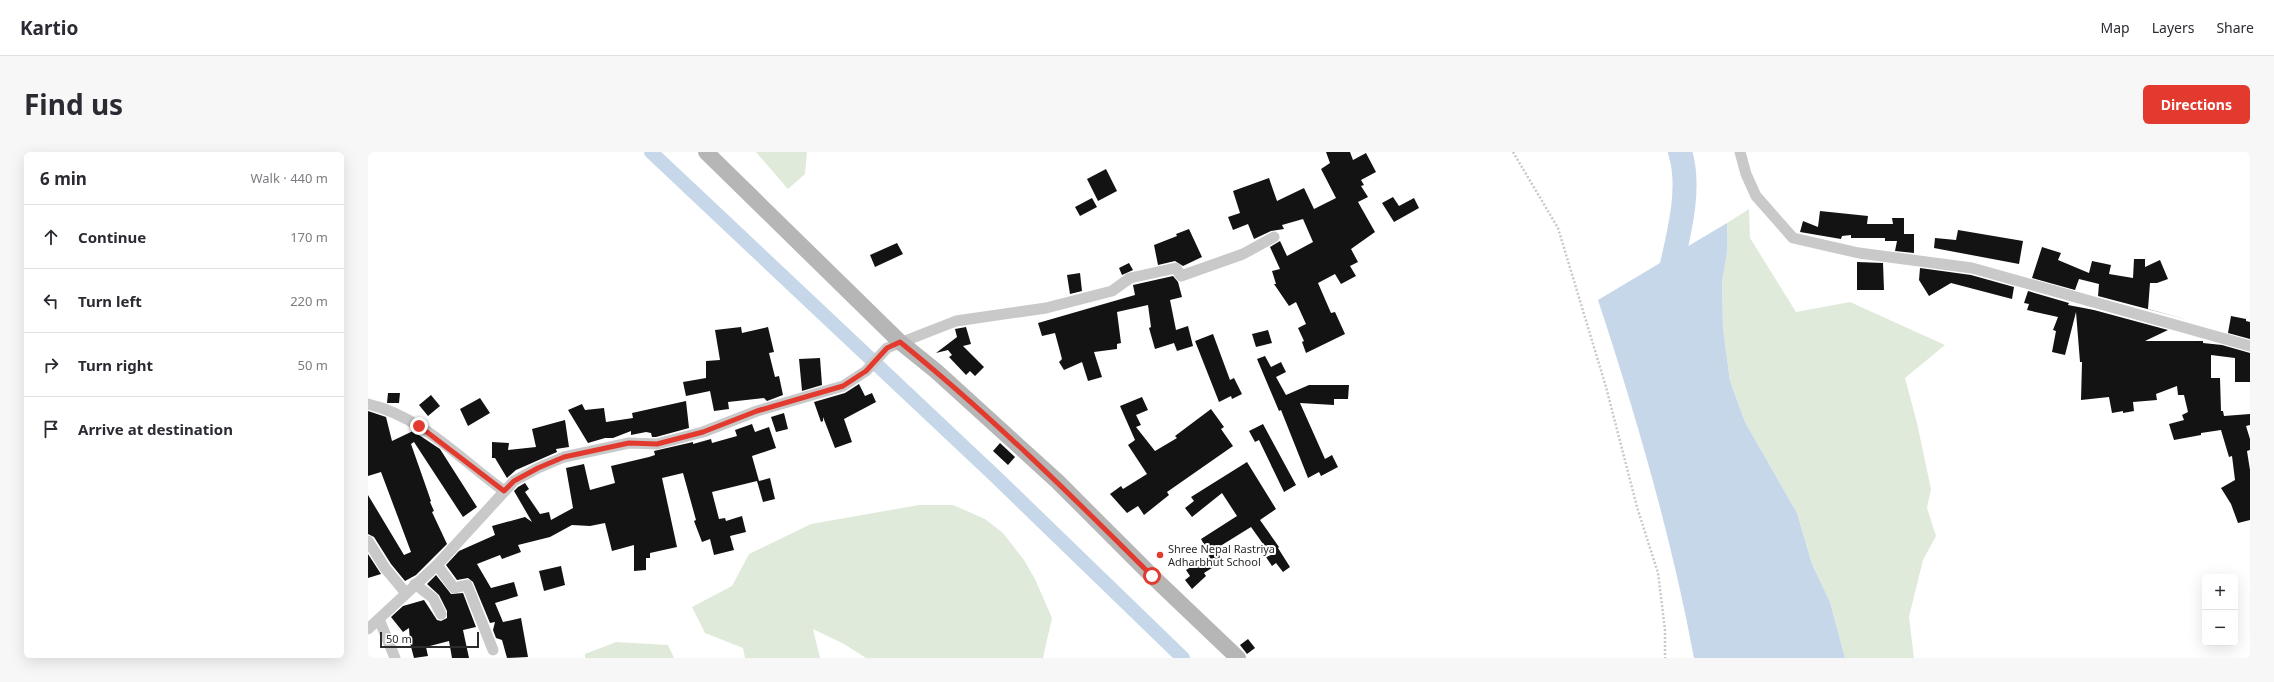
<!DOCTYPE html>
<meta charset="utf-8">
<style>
:root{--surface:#fff;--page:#f7f7f7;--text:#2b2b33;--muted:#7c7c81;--line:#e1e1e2;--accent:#e33a2f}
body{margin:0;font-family:"Noto Sans",sans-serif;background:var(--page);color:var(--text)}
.controls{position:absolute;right:12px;bottom:12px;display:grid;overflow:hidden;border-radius:6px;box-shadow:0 4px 16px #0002}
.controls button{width:36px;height:36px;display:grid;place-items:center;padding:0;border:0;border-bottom:1px solid var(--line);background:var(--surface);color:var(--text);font:20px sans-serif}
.scale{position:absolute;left:12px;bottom:10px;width:99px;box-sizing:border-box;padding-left:4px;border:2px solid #2c2c2c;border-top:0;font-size:11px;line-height:14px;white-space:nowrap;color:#2c2c2c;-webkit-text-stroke:3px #fff;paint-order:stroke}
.stop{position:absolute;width:12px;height:12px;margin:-9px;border:3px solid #e33a2f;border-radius:50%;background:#fff}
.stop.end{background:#e33a2f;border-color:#fff;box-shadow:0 1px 4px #0008}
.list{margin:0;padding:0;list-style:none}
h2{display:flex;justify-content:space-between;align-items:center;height:52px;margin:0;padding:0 16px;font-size:17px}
h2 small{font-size:13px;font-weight:400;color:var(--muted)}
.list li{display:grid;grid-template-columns:26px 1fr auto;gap:12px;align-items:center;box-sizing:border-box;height:64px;padding:0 16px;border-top:1px solid var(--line)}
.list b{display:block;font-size:15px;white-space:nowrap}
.list em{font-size:13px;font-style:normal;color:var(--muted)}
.icon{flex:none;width:22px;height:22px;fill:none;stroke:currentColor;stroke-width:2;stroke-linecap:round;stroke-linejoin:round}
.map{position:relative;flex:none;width:1882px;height:506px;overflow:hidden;border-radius:6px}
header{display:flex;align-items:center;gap:24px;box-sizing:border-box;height:56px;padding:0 20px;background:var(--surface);border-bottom:1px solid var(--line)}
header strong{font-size:19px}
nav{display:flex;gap:22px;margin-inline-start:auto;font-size:14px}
.intro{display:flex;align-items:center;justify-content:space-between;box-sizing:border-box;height:96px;padding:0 24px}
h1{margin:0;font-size:28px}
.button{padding:10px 18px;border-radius:6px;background:var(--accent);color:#fff;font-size:14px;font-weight:700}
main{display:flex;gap:24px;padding:0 24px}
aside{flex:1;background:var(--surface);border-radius:6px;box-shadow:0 4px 16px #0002}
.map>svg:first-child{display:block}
</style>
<header>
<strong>Kartio</strong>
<nav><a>Map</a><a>Layers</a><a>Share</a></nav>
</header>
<div class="intro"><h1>Find us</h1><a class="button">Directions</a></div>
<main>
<aside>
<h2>6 min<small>Walk · 440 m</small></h2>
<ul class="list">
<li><svg class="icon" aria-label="ahead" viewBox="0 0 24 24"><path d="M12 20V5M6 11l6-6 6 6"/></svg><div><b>Continue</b></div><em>170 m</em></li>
<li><svg class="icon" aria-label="left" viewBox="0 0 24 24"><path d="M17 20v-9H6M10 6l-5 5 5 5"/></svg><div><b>Turn left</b></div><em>220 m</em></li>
<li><svg class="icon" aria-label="right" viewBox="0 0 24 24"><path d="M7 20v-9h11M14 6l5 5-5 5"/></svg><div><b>Turn right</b></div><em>50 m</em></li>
<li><svg class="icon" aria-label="arrive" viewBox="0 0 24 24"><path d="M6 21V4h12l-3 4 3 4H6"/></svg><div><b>Arrive at destination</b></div></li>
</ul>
</aside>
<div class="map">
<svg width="1882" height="506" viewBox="0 0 1882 506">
<rect width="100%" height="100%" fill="#fff"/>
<g fill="#e0eada">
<polygon points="388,0 439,0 437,22 420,37"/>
<polygon points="1381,57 1382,86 1428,160 1482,150 1577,193 1537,226 1549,271 1563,337 1559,356 1568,384 1555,408 1541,465 1546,506 1477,506 1462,450 1444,412 1429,361 1377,270 1362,229 1355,176 1354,130 1359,101 1359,71"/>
<polygon points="551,353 585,353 617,367 635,381 656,408 667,427 684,466 675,506 498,506 476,492 445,477 452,506 377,506 375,496 337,481 324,455 364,434 381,402 443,372"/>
<polygon points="248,490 300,493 306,506 217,506 217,502"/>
</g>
<path fill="#c6d7ea" d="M1359,71V101L1354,130L1355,176L1362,229L1377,270L1429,361L1444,412L1462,450L1477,506H1326C1304,387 1268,263 1230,148Z"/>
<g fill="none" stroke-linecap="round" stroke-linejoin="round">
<polyline stroke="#c6d7ea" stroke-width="14" points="283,0 627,324 815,506"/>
<path stroke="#c6d7ea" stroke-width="24" d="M1299,135C1307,95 1325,40 1312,0"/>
</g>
<g fill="#131313">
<polygon points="958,0 982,0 985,8 998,1 1008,20 993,28 996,33 993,34 1000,45 990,50 1007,80 983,97 990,110 982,114 988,124 973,132 967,122 950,131 963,161 967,160 977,182 938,201 934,190 936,189 930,176 938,172 928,150 921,154 906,132 908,132 904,119 912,117 902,95 912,89 919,104 945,90 935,67 914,73 916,77 903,79 886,87 880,72 865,78 860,65 872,61 865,39 901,26 909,49 936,36 946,57 968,46 953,17 962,11"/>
<polygon points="738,17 749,39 730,49 719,27"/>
<polygon points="1025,45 1031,54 1046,46 1051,56 1026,70 1014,51"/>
<polygon points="724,46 729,55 712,64 707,55"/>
<polygon points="1452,59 1500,64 1499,72 1525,72 1524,66 1536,66 1536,82 1546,82 1546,101 1527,99 1529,89 1517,89 1517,86 1483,86 1483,83 1474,84 1473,87 1432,80 1435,69 1450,75"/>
<polygon points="821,77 834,105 815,114 807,109 790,113 786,93 809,84 808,82"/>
<polygon points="1590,78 1655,89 1651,112 1566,96 1567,86 1588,88"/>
<polygon points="529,91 535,102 507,115 502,103"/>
<polygon points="1674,95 1693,101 1690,108 1721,121 1724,109 1743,113 1741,122 1765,126 1766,107 1777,107 1777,115 1792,108 1800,127 1789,131 1782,131 1780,157 1821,168 1730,144 1731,132 1711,127 1707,138 1664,126"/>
<polygon points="1489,110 1515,111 1516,138 1489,138"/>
<polygon points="761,111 765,118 754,123 751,116"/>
<polygon points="1552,116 1603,123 1646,135 1644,147 1583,131 1561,144 1551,128"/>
<polygon points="712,121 714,139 702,142 699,123"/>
<polygon points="805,124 810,130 814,145 802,148 808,178 820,174 825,194 809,199 806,191 787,197 781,176 783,175 780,153 749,160 753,191 749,192 749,197 726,200 734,225 720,229 714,210 696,218 691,210 694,207 687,181 674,184 670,171 767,143 765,133"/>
<polygon points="1660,139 1701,151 1700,153 1726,158 1800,178 1777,189 1835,189 1835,191 1854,193 1882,201 1882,230 1867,230 1867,206 1843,203 1843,226 1852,226 1853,259 1855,259 1856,264 1882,262 1882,273 1878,274 1882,287 1882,298 1879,299 1882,318 1882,368 1870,371 1863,352 1853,336 1867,328 1864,304 1861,305 1853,278 1833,281 1833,283 1806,288 1801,272 1816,268 1814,263 1820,260 1816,243 1810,243 1809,234 1788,242 1789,248 1765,250 1766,259 1755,261 1755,259 1744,261 1741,245 1713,248 1714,210 1712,210 1708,160 1697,203 1684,200 1688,179 1685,178 1690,165 1659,158 1661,152 1656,151"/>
<polygon points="1863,164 1878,167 1878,169 1882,170 1882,187 1860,181"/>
<polygon points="373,175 374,181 400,175 406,200 401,201 407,225 411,224 415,243 399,249 396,246 360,250 361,257 346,259 342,239 318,244 315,230 338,226 338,209 352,208 347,178"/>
<polygon points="598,175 603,192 595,194 616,215 607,224 602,219 598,223 581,205 584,203 580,198 568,201 589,185 587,177"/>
<polygon points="900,178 904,191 888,195 884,182"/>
<polygon points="845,182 862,228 866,226 874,242 864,247 863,244 851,250 827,189"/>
<polygon points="897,204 903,215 913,210 918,220 908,225 918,243 941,233 981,233 980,247 966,247 966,253 932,251 957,307 964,303 970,315 953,324 951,320 940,326 913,258 911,259 889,207"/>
<polygon points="452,206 454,233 434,239 431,207"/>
<polygon points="491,232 497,244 504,241 508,250 476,267 484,290 467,296 455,265 455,269 453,270 446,250 477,241"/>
<polygon points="20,241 32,241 31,251 19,251"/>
<polygon points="63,243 72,254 60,264 51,253"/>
<polygon points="774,245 780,258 768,263 773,273 768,275 787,299 809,286 807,284 843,257 856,275 853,277 865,294 799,340 801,343 776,363 770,354 759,361 742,342 753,334 755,337 779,322 760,293 767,288 752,254"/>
<polygon points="112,246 122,261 100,274 92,257"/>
<polygon points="318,249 321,276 288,285 284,285 283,281 278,280 263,283 263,279 245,286 237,286 220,291 200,258 214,252 217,258 236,256 238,270 265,266 264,261"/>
<polygon points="0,259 18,265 24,289 45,279 72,297 109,355 95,365 46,290 43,292 63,349 62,350 66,359 64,360 79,392 48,423 37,429 23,412 6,385 0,382 0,343 36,403 43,400 13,320 0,324"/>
<polygon points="416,261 420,277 408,280 403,265"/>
<polygon points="197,268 201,295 188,297 189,300 148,318 139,326 127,306 124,306 124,290 141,291 140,298 168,295 164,277"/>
<polygon points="384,272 387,280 401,275 408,296 384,304 391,329 402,326 407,347 395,350 389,329 344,340 351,367 357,366 358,369 374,364 378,380 362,384 366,398 346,403 342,387 334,390 326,369 328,368 315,321 294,326 309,395 282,401 282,406 278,406 278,418 266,419 266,393 244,399 237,371 222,374 204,373 182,385 150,393 153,400 134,407 132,403 109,412 123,436 146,430 150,444 127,451 135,470 153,466 160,505 139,506 134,488 128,486 125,478 127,470 122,471 105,430 100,426 89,428 78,413 91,399 127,383 124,374 157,365 164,370 146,339 150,335 157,331 161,337 157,340 172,362 181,360 183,368 205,356 198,316 216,312 222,338 247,331 243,314 281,305 287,303 286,299 325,290 325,292 343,287 344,291 369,284 367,278"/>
<polygon points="895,272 928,333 916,340 891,288 887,290 881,279"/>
<polygon points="632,291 647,305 640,313 625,299"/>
<polygon points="879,310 908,357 892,368 911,395 910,396 922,415 915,420 908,411 904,414 898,405 903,403 883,375 841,401 833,387 869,364 854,341 824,365 817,356 826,349 823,345"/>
<polygon points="848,399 855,409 836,421 838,424 824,437 817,428 822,424 818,418"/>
<polygon points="0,402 13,422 0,426"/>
<polygon points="193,414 197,433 176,439 171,419"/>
<polygon points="68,423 83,442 95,441 108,475 95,478 101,506 84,506 81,489 58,495 60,504 46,506 42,491 41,476 35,480 23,465 35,454 56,448 69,468 73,469 79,466 79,459 71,443 59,432"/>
<polygon points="880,487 887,496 879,502 872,493"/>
</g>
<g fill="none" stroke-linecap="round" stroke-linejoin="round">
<polyline stroke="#c9c9c9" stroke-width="2.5" stroke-dasharray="2 2" stroke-linecap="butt" points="1145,0 1190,76 1238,235 1269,355 1290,421 1297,478 1297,506"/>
<g stroke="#c9c9c9" stroke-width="11">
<polyline points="1372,0 1378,22 1388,44 1425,86 1491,101 1604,116 1882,194"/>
<path d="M0,252C53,264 93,308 136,339"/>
<polyline points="0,389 17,416 37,440"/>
<polyline points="69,413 86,436 99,433 125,498"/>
<polyline points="47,432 65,446 73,462"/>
<polyline points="11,467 27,506"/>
<polyline points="0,477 69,413 146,329 170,316 196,305 261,291 289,292 335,280 389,259 475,234 498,219 519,196 588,169 678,156 744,139 762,126 808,116 813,124 875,102 906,85"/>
</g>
<polyline stroke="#b6b6b6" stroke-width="16" points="338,0 532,190 568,219 689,329 784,424 870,506"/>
</g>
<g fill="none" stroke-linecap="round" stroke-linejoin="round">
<path stroke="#e33a2f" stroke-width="5" d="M51,274L136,339L146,329L170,316L196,305L261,291L289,292L335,280L389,259L475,234L498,219L519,196L532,190C621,262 703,343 784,424"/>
</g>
<circle fill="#e33a2f" stroke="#fff" stroke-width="1.5" cx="792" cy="403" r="4"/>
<g text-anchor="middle" stroke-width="4" stroke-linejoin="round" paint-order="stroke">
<g font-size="11" fill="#2c2c2c" stroke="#fff" text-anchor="start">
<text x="800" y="401">Shree Nepal Rastriya<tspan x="800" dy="13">Adharbhut School</tspan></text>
</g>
</g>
</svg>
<div class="controls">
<button>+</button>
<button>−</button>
</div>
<div class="scale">50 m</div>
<div class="stop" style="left:784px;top:424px"></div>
<div class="stop end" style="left:51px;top:274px"></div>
</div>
</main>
